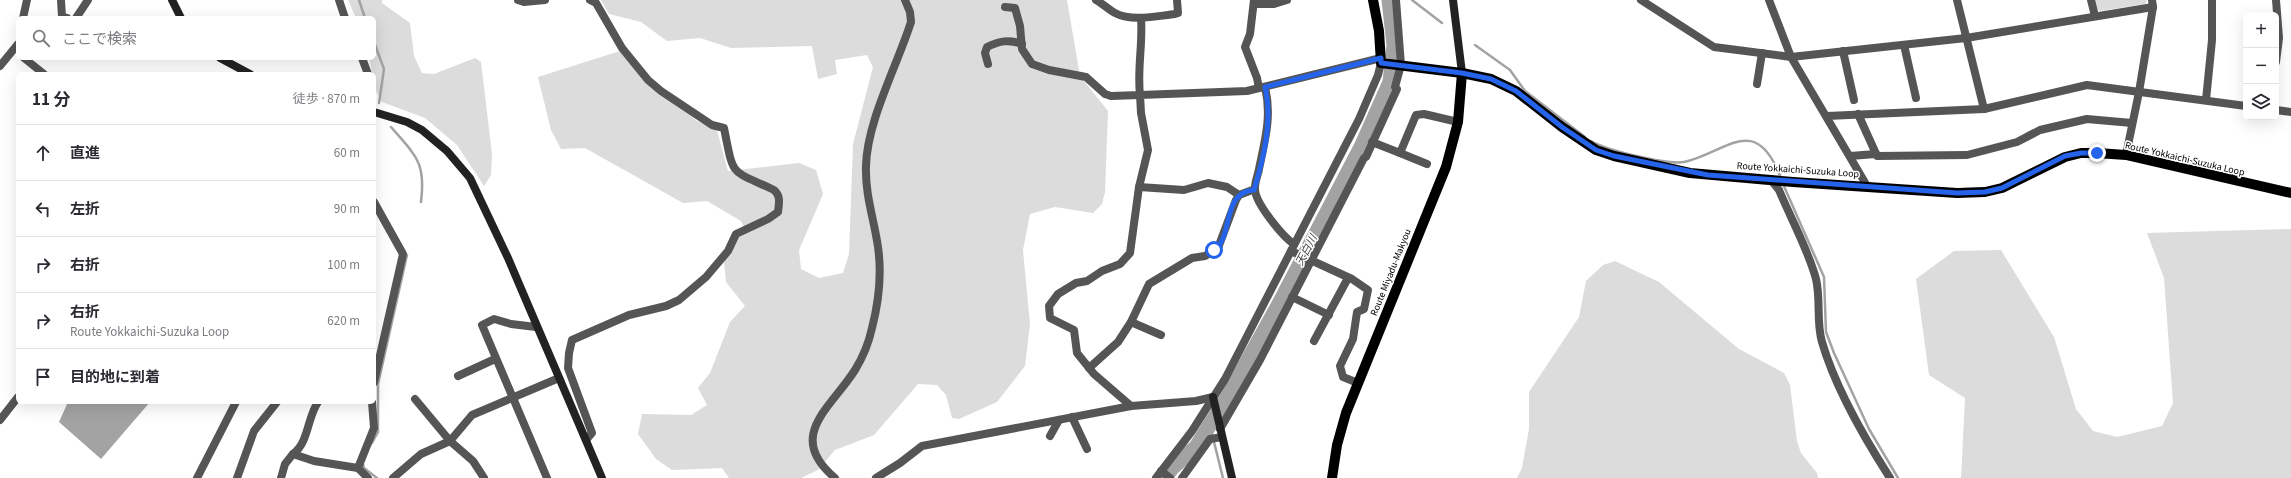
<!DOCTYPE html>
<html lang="ja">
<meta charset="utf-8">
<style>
:root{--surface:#fff;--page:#f7f7f7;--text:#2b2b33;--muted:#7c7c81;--line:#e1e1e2}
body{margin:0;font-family:"Source Sans 3","Noto Sans JP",sans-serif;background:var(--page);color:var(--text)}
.controls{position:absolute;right:12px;top:12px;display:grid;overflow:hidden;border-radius:6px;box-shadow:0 4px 16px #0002}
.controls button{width:36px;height:36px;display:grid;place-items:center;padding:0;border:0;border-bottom:1px solid var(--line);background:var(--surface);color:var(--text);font:20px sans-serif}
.stop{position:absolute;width:12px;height:12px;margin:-9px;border:3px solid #2563eb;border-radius:50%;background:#fff}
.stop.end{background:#2563eb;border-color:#fff;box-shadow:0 1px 4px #0008}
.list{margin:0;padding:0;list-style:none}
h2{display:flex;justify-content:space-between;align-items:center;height:52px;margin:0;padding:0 16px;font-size:17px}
h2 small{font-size:13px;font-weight:400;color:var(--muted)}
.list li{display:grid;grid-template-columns:26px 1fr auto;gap:12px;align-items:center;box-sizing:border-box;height:56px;padding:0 16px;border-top:1px solid var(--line)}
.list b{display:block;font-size:15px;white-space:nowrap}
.list p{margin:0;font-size:13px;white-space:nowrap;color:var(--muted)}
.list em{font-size:13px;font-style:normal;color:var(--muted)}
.icon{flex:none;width:22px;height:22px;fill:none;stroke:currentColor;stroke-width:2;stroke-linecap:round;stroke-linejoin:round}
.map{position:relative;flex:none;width:2291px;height:478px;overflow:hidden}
.search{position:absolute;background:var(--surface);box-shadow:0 4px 16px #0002;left:16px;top:16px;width:360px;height:44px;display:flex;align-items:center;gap:10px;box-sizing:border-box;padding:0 14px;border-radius:6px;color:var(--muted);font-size:15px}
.panel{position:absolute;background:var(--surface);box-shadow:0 4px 16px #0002;left:16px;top:72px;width:360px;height:332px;border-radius:6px}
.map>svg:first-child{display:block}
</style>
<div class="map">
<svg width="2291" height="478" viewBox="0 0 2291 478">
<rect width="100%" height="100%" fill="#fff"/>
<g fill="#dcdcdc">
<polygon points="348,0 382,0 382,3 410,23 414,56 422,73 434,74 475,58 481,62 492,154 491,175 484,186 457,145 425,118 382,102 376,91 369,58 374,58 374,18 356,18"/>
<polygon points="601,0 1067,0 1080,76 1108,111 1105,192 1102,204 1093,213 1055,207 1030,214 1023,250 1030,324 1025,366 997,402 959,419 952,418 946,395 937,385 918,384 874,435 835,450 818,470 801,478 729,478 722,468 672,470 656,459 638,434 642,414 691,415 707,405 698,388 710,373 730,322 745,306 726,282 724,262 744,227 741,221 707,201 683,203 585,148 561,149 551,130 538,77 620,51 697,121 717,130 728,171 799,163 816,170 823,194 799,250 801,269 819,278 843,273 849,254 853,144 873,67 867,55 835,60 837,74 818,79 812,46 731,48 700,38 667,41 641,22 609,14"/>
<polygon points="2094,0 2146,0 2147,1 2145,4 2100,11 2097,9"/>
<polygon points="2291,229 2291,478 1961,478 1965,398 1929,375 1916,279 1954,251 2001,250 2054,337 2076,409 2093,431 2117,437 2162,426 2173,403 2164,278 2147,233"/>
<polygon points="1615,261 1659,282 1739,349 1784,373 1790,385 1797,441 1801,453 1817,473 1818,478 1517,478 1522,468 1529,429 1529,392 1579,317 1586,281 1603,265"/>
</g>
<polygon fill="#a3a3a3" points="68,402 150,402 101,459 59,422"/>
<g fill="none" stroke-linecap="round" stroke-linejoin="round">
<g stroke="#a3a3a3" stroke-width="2.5">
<polyline points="359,0 365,18"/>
<polyline points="1412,0 1442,23"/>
<polyline points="374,42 384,69 379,103"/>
<polyline points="1475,45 1510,70 1525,91 1585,137"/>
<path d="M391,127C416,156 426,162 421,202"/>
<path d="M1591,141C1606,150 1667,165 1684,162C1725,154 1755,110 1781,178"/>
<polyline points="1783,184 1824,277 1826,332 1834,353 1869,429 1898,478"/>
<polyline points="1210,426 1223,478"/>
<polyline points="372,443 378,432 378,384 407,255"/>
<polyline points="363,464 364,468 377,478"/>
</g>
<polyline stroke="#a3a3a3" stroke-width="15" points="1165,478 1172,468 1196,447 1228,396 1280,302 1361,147 1390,82 1394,45 1389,0"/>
<g stroke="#555" stroke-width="8">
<polyline points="61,0 62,17 67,18"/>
<polyline points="339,0 345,18"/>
<polyline points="518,0 524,2 545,0"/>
<path d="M1096,0C1103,4 1108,9 1115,13C1132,22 1157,16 1175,14L1178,13L1177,0"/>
<polyline points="1254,0 1250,34 1245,47 1257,78 1259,88"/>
<polyline points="1641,0 1714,47 1791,57 1966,38 2153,7"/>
<polyline points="1769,0 1791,57 1867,186"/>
<polyline points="1957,0 1984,109"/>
<polyline points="2091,0 2095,16"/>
<polyline points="2276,0 2279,38 2276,62"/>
<polyline points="1254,4 1274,4 1287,0"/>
<path d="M1005,7L1015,8L1020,26L1022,49L1032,64L1049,70L1086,77L1105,94L1111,96L1140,95C1137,69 1143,44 1141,18"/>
<polyline points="23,18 27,0"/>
<polyline points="76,18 88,0"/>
<polyline points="1904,45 1916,98"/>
<polyline points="1843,51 1854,100"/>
<polyline points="24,58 44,74"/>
<polyline points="362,58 368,74"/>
<path d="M988,64L985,53L987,47C999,41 1009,39 1022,44"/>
<polyline points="0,66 18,44"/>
<polyline points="1757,84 1762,53"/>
<path d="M1265,87C1272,116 1265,140 1259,169C1258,175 1254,184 1255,190C1256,204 1283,237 1294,244"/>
<polyline points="2206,100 2212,40 2212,0"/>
<polyline points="2276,110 2291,112"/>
<polyline points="1858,114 1877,156 1967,155 2017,142 2040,130 2087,119 2132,123"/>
<polyline points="1827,116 1984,109 2087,85 2246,106"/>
<polyline points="1372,142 1400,153 1416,115 1424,114 1458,122"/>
<polyline points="1400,153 1427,164"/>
<polyline points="2126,155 2139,92 2153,7 2152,0"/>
<polyline points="1850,156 1876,154"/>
<path d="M1771,180L1779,190C1791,219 1808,249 1816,279C1821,300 1816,322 1822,342C1835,387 1865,439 1890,478"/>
<polyline points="1139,187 1184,190 1208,183 1227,187 1239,195"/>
<polyline points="374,202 403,254 374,382"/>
<polyline points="1291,251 1352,279 1368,290 1364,309 1357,312 1353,339 1340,366 1343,377 1358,383"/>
<polyline points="1292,297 1329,315"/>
<polyline points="1131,322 1161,335"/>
<polyline points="536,327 511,324 494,319 482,325 547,478"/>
<polyline points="1314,341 1348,278"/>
<polyline points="1089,368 1118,342 1131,322 1149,284 1192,258 1205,256 1218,248 1236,200 1239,195 1255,189"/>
<polyline points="458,376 495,359"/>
<polyline points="415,399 450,441 473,461 484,478"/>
<path d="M318,402C307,418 309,442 293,454L314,461L358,468"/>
<polyline points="1131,406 1094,374 1077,353 1074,330 1050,318 1049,306 1058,294 1076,283 1087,281 1102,271 1120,264 1130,253 1139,187 1148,150 1141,113 1140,95 1247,91 1381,58"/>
<polyline points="1072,417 1087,449"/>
<polyline points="0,420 18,397"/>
<polyline points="1220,429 1260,360 1364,158 1366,157 1397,89 1395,87 1401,65 1396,0"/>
<polyline points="1050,436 1059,420"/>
<path d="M586,440L592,433L568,368L569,353L572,340L629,315L666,306L679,300L706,277L728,251L736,234L768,219L778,212C779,203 781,196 774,190C730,169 734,179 724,128L712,125L661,91L648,80L622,48L596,3L590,0"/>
<polyline points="1161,471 1170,478"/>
<polyline points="197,478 236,402"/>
<polyline points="237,478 254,431 277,402"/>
<polyline points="281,478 285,464 293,454"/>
<polyline points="368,478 358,468 374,428 372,402"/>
<polyline points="393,478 421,454 450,441 472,415 559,378"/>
<path d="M835,478C785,436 831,408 855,370C863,357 869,342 872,328C879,301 882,275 878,247C874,219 865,195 866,166C867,121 897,66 911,22L910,12L905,0"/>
<polyline points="876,478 900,463 922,446 1131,406 1196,401 1213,397"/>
<polyline points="1156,478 1192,431 1225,379 1359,119 1378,75 1381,63"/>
<polyline points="1182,478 1210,439 1222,437"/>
</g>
<g stroke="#222" stroke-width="8">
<polyline points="172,0 181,18"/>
<polyline points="1453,0 1462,73"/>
<polyline points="220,58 250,74"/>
<polyline points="374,112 407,122 422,130 447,151 470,178 508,258 602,478"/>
<polyline points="1213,397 1232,478"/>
</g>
<g stroke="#000" stroke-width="10">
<polyline points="1373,0 1379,31 1381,63 1462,73 1491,79 1516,91 1562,127 1596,150 1614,156 1690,173 1793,182 1957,193 1985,192 2002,188 2065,157 2081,153 2097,153 2126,155 2291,193"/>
<polyline points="1332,478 1337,445 1346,413 1446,167 1458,122 1462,73"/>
</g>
</g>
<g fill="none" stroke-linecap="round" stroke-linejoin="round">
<path stroke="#2563eb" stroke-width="5" d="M1214,250C1234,237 1221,192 1254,190C1264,157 1273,120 1265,87L1381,58V63L1462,73L1491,79L1516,91L1562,127L1596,150L1614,156L1708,175L1957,193L1985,192L2002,188L2065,156L2081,153H2097"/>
</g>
<g text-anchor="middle" stroke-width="3" stroke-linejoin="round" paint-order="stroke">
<g font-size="10" fill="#000" stroke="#fff">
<text transform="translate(2185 158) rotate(13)" y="4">Route Yokkaichi-Suzuka Loop</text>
<text transform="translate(1798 169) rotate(4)" y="4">Route Yokkaichi-Suzuka Loop</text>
<text transform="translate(1390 272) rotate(-68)" y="4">Route Miyadu-Makyou</text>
</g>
<g font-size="11" font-style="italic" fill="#444" stroke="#fff">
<text transform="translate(1306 250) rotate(-62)" y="4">天白川</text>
</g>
</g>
</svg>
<div class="controls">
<button>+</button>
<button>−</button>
<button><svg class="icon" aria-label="layers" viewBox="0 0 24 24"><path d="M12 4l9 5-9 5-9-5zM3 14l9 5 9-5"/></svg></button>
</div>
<div class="stop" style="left:1214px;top:250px"></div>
<div class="stop end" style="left:2097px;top:153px"></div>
<div class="search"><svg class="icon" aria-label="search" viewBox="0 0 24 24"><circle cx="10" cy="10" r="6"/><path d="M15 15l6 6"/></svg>ここで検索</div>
<section class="panel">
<h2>11 分<small>徒歩 · 870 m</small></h2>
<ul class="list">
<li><svg class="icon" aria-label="ahead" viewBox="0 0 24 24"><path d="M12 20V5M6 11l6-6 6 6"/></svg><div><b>直進</b></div><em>60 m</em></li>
<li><svg class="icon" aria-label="left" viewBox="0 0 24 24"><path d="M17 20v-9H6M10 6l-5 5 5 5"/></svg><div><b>左折</b></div><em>90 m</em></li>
<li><svg class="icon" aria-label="right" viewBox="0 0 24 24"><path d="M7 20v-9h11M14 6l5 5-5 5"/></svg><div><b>右折</b></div><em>100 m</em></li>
<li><svg class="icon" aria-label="right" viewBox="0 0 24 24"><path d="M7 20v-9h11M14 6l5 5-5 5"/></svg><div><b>右折</b><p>Route Yokkaichi-Suzuka Loop</p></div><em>620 m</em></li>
<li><svg class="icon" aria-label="arrive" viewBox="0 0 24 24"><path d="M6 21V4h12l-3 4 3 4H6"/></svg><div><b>目的地に到着</b></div></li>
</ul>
</section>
</div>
